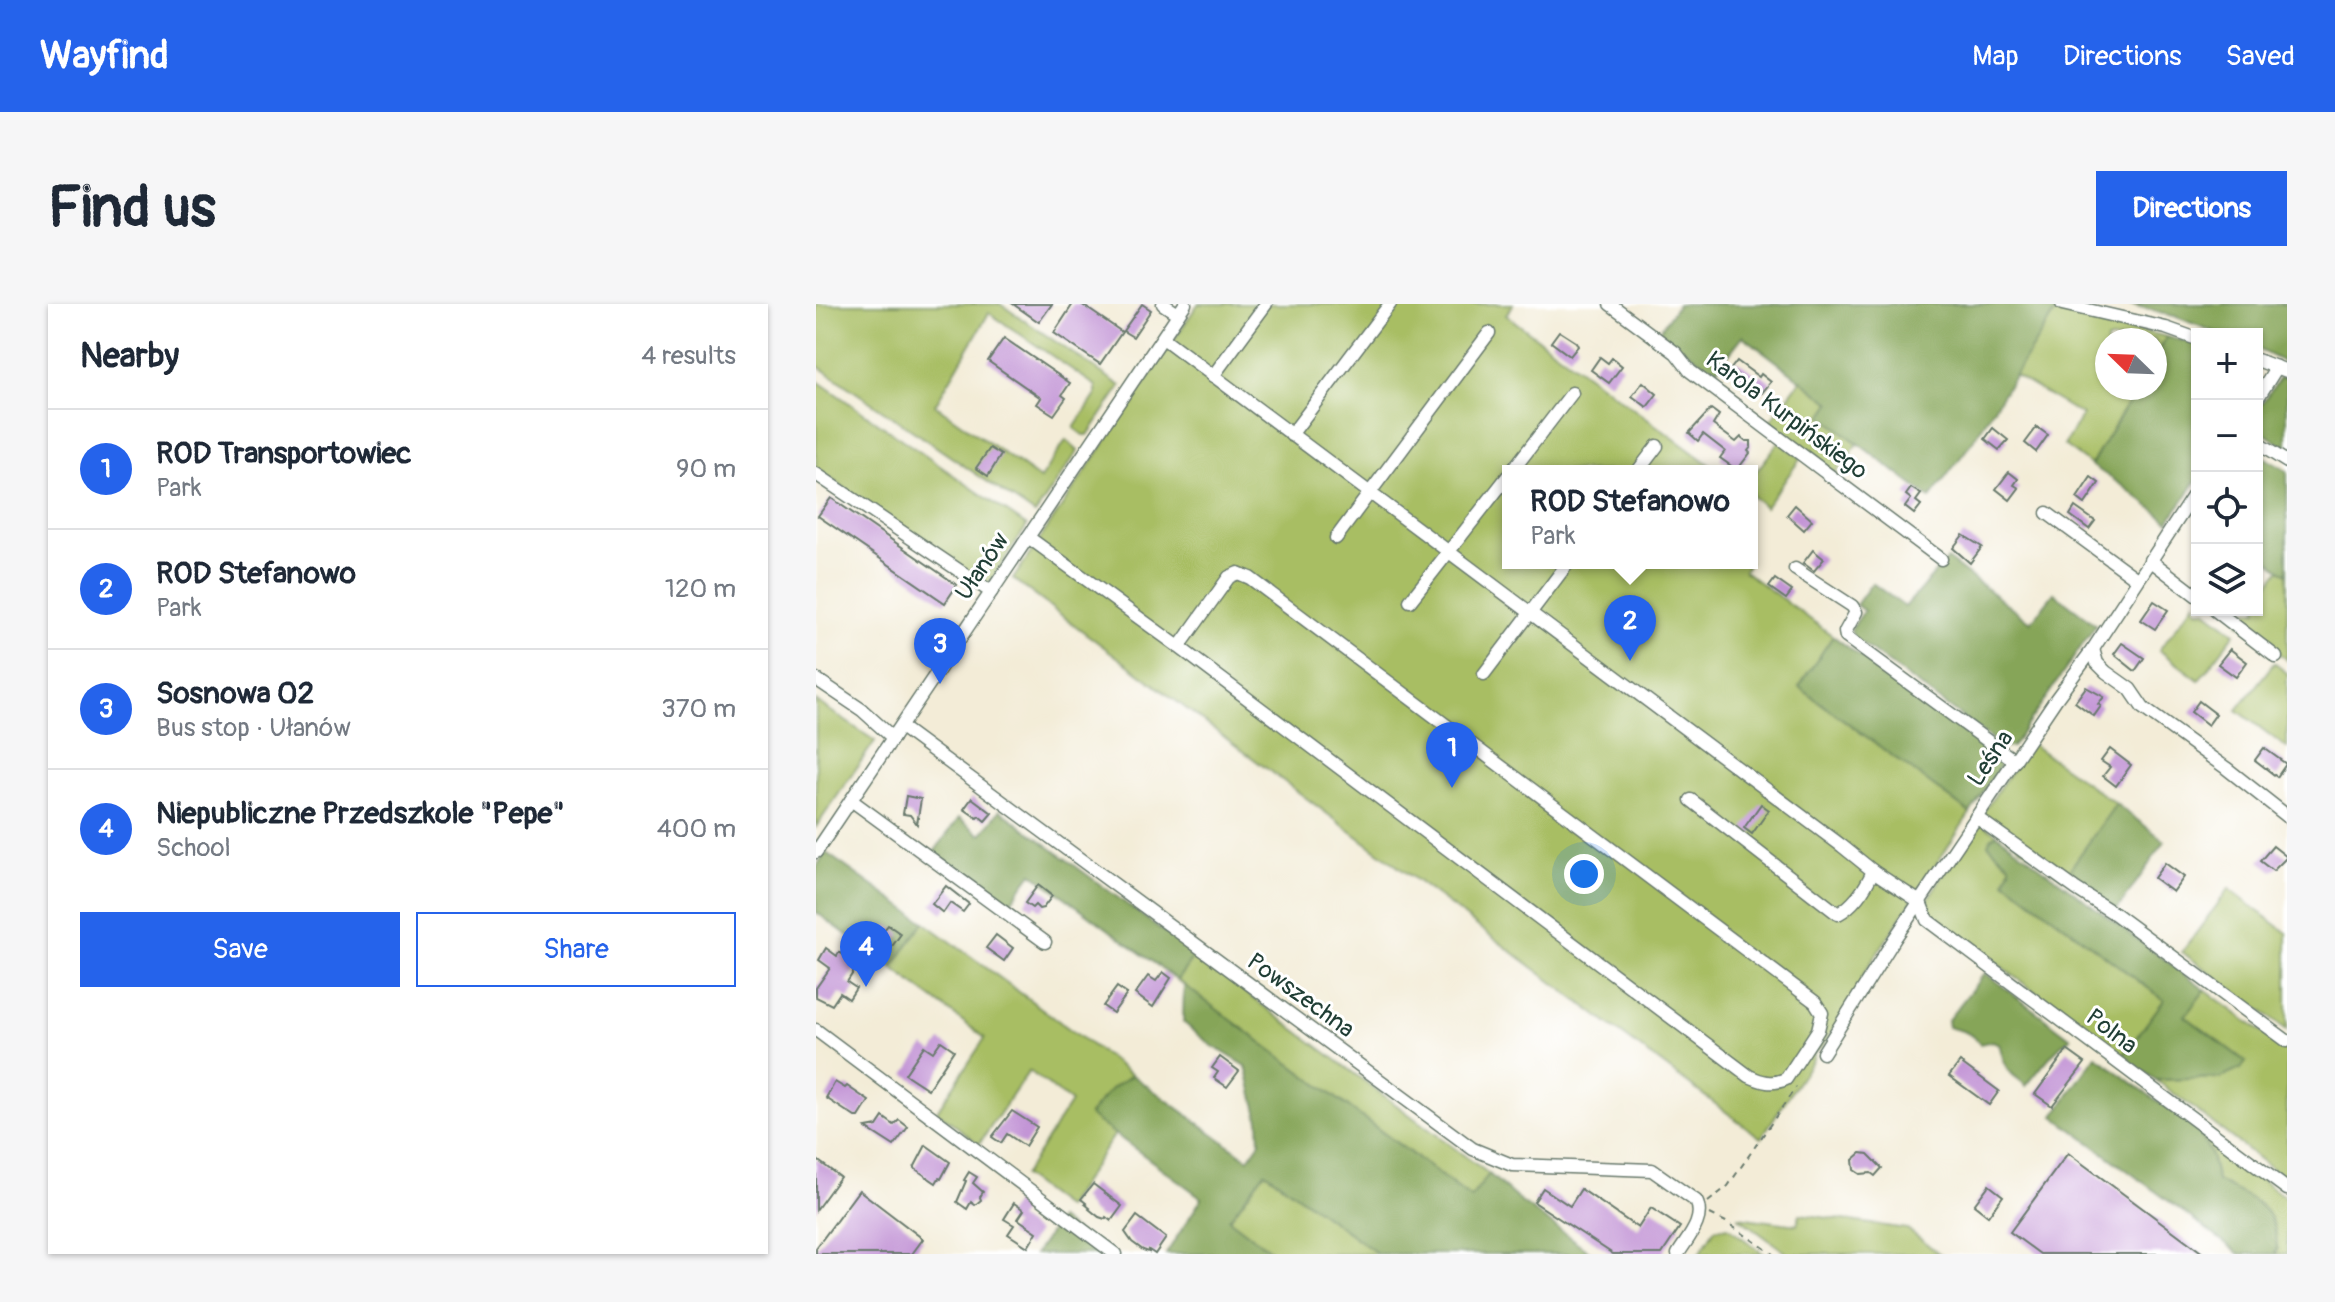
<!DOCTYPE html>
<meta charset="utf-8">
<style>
:root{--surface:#fff;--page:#f6f6f7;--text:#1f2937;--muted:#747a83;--line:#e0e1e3;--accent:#2563eb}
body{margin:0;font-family:Pangolin,sans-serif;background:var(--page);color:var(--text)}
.controls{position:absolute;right:24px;top:24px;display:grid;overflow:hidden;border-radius:0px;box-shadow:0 2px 6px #0004}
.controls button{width:72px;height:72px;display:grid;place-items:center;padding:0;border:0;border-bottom:2px solid var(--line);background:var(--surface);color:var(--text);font:40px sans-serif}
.compass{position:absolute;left:1279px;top:24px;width:72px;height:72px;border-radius:50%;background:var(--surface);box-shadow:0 2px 6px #0004;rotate:293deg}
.you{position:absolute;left:768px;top:570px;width:28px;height:28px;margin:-20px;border:6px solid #fff;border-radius:50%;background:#1a73e8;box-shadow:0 0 0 12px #1a73e833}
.badge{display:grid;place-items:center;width:52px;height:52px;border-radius:50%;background:var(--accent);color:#fff;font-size:26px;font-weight:700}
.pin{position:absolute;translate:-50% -66px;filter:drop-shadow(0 2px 4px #0008)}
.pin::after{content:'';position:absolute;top:42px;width:28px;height:24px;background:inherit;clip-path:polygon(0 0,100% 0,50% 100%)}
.popup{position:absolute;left:686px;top:161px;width:256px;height:104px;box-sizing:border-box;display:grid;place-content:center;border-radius:0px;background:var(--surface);filter:drop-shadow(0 2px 6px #0005);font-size:26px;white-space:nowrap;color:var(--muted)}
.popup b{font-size:30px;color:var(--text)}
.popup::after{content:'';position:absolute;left:50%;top:100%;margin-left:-16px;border:16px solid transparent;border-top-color:var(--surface)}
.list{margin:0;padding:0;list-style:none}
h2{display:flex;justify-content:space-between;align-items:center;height:104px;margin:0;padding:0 32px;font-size:34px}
h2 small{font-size:26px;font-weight:400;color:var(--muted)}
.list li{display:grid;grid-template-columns:52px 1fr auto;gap:24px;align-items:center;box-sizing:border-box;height:120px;padding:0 32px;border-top:2px solid var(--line)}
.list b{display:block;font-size:30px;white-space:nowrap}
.list p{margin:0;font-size:26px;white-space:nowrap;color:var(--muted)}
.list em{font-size:26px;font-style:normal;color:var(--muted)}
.actions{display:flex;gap:16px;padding:24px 32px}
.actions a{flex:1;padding:18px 0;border:2px solid var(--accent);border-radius:0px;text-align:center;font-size:28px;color:var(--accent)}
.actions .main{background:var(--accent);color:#fff}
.icon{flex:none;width:44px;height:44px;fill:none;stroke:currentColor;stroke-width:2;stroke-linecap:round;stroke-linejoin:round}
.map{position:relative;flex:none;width:1471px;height:950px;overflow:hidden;border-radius:0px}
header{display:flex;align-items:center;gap:48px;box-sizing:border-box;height:112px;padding:0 40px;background:var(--accent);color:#fff}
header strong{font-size:38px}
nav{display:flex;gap:44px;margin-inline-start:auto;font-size:28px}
.intro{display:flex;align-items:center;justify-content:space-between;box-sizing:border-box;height:192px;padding:0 48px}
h1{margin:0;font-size:56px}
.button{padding:20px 36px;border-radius:0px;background:var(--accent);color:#fff;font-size:28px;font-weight:700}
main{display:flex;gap:48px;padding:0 48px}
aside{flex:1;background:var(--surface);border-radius:0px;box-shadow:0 2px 6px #0004}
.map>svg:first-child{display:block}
</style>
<header>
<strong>Wayfind</strong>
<nav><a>Map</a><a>Directions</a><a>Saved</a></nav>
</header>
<div class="intro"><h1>Find us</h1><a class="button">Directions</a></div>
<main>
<aside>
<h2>Nearby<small>4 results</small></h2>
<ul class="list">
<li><span class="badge">1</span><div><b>ROD Transportowiec</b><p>Park</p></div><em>90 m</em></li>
<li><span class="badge">2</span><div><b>ROD Stefanowo</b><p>Park</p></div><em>120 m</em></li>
<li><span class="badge">3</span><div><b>Sosnowa 02</b><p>Bus stop · Ułanów</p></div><em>370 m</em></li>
<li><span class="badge">4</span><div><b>Niepubliczne Przedszkole &quot;Pepe&quot;</b><p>School</p></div><em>400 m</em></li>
</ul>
<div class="actions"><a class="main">Save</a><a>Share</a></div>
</aside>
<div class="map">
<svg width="1471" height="950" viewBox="0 0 1471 950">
<rect width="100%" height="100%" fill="#fff"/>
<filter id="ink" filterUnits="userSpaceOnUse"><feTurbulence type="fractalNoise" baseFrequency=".0125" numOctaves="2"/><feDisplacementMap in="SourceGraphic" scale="16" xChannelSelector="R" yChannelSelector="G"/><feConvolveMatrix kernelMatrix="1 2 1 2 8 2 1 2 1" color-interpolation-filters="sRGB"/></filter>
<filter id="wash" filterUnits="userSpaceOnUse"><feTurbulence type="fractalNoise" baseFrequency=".006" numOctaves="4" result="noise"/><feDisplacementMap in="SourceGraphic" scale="32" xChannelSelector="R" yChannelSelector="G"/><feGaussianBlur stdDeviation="1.8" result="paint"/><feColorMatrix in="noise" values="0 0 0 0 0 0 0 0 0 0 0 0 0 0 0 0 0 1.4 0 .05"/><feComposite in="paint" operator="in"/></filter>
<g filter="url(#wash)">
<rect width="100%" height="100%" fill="#f3ecd7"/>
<g fill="#a8be63" stroke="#647e4c" stroke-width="2">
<polygon points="0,0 184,0 305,82 272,131 267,131 258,124 280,91 280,82 173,9 119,101 224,175 250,136 262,147 219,210 0,61"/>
<polygon points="382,0 697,0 690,11 902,167 692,167 692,259 933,259 928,267 1017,332 983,383 1154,509 1047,671 1051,674 1006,743 998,748 997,755 945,834 197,275"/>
<polygon points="1240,6 1351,33 1339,53 1339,36 1291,36 1291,84 1321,84 1275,161 1248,141 1266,111 1198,71"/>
<polygon points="0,76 211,222 172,281 0,165"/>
<polygon points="985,76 1015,99 1006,112 1042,139 1019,170 952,120"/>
<polygon points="963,138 985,154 949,203 936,192 936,173"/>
<polygon points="1464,265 1471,270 1471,356 1423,319 1433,306 1441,306 1441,295"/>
<polygon points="1379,299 1381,306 1389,306 1419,329 1383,376 1343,346"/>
<polygon points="1458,359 1471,369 1471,444 1421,406"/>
<polygon points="0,397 59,437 0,523"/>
<polygon points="1214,439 1300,500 1248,574 1164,513"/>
<polygon points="1163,517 1181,530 1172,540 1194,561 1194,565 1189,577 1348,696 1306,753 1115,610 1112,594"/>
<polygon points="1413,585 1471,629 1471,726 1366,648"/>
<polygon points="108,618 316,771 295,785 273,810 299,830 250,904 207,872 255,798 213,767 163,840 121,807 169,734 76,664"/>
<polygon points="379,651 673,870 655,894 361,676"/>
<polygon points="1389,686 1471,747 1471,876 1340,776 1405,774 1430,758 1369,712"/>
<polygon points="1382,827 1471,895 1471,950 1459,950 1462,945 1445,901 1401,877 1394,848"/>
<polygon points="449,868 562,950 459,950 413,916"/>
<polygon points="984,910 1091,925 1124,950 972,950 922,913 981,921"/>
<polygon points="912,923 948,950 883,950 899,925"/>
</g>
<g fill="#86a559" stroke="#527146" stroke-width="2">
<polygon points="862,0 1220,0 1240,6 1157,137 1114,194 1006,112 1015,99 927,32 893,75 881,66 886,58 843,27"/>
<polygon points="1313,0 1471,0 1471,60 1441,45 1441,30 1404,30 1358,12"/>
<polygon points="1351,33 1381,40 1381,176 1353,217 1307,182 1275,161 1321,84 1339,84 1339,53"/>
<polygon points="1465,72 1471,74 1471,144 1441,125 1441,106"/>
<polygon points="1441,149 1471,167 1471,270 1441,248"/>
<polygon points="1131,255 1215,318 1238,289 1280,321 1196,443 1188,444 1037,333 1035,325 1048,307 1040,301 1056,279 1089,303"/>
<polygon points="1017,332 1187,457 1154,509 983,383"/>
<polygon points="1300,500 1349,537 1301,606 1251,569"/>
<polygon points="184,506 379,651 361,676 216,569 191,603 118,548 143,514 165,531"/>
<polygon points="1181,530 1389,686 1369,712 1430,758 1425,765 1405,774 1340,776 1306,753 1348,696 1189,577 1194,565 1194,561 1172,540 1175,534"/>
<polygon points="9,548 108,618 76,664 0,608 0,564"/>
<path d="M1169,669L1255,734C1236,746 1226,764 1210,782C1205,776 1198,773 1193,767C1187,760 1186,748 1183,740L1177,737L1164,740C1152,726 1148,728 1132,723L1131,717Z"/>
<polygon points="368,681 655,894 673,870 705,898 777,950 562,950 449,868 413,915 459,950 350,950 386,894 273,811 295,785 316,771 432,855 444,838 443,816 430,762 395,741 367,718"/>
<path d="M1280,752L1382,827L1394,848L1401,877C1428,892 1455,898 1460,931C1461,939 1462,943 1459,950H1424L1238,812Z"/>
<polygon points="243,915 286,947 284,950 219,950"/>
</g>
<g id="blocks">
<g fill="#c395d6">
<polygon points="197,0 236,0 223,18"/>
<polygon points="257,0 265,0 306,28 284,60 238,29"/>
<polygon points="326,0 335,6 317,33 307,27"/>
<polygon points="743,27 760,38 762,42 754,52 735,38"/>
<polygon points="188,34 254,79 246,91 250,94 238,111 221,100 225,94 172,57"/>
<polygon points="784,53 792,59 796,54 806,62 793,79 775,66"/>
<polygon points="921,57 943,73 945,70 955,78 946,89 914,66"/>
<polygon points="827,78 841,90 831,103 816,92"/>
<polygon points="895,105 903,111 897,121 920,138 925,133 930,137 935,137 935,143 932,147 934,149 921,166 904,154 909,147 887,130 882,137 873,129"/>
<polygon points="1221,123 1232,131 1220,148 1209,139"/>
<polygon points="1177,124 1192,136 1183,146 1169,135"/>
<polygon points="174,144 185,151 172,172 160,164"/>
<polygon points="1193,168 1202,175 1198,181 1203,184 1194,196 1180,185"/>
<polygon points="1275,173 1283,179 1269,200 1261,194"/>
<polygon points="1095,184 1105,190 1100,197 1105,201 1098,210 1089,203 1095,195 1090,191"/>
<polygon points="15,194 141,281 129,299 2,212"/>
<polygon points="979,201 996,216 988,226 971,211"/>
<polygon points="1259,203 1279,217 1273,225 1254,211"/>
<polygon points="1147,231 1166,243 1154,259 1137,244"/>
<polygon points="997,246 1008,255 998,267 987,259"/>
<polygon points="959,275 976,287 970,295 953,283"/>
<polygon points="1338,297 1352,306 1339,325 1325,316"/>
<polygon points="1306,339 1328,354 1319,367 1298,350"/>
<polygon points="1414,345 1431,358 1420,373 1402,360"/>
<polygon points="1270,383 1288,393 1282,400 1285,402 1278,412 1259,398"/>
<polygon points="1383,397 1400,410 1392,421 1375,408"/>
<polygon points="1448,444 1470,460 1461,473 1439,456"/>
<polygon points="1294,445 1315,461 1300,482 1287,472 1294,463 1285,457"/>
<polygon points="90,492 105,495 101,520 94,511 87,510"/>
<polygon points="156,494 176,509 169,517 163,512 161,514 148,505"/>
<polygon points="945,500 953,506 936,530 928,524"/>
<polygon points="1457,542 1471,553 1457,567 1444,557"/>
<polygon points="1349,559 1368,573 1357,588 1338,574"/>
<polygon points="222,581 236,592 227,604 223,605 219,601 216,604 209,599"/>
<polygon points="130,582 153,600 147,608 134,599 127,609 116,600"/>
<polygon points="72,621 85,630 71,649 55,637 62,628 65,630"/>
<polygon points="180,631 197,644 188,657 170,644"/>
<polygon points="10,644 21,652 23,648 42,661 31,678 40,684 33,695 24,689 16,701 0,693 0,684 14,664 3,656"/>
<polygon points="347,668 355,674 337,703 319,690 332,672 340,677"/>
<polygon points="301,683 311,690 297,709 287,702"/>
<polygon points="125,737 138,746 112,785 89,770 108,742 117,748"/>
<polygon points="1251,746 1269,759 1236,802 1219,790"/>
<polygon points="404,753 423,767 411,783 398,774 402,768 396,764"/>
<polygon points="1144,758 1183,787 1173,801 1133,772"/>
<polygon points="19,778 29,784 31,782 53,797 43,813 39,813 10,794"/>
<polygon points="196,807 221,823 209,842 191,830 185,839 176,833"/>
<polygon points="67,813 78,821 83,816 92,823 78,842 50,824 61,822"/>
<polygon points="110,841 134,858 125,875 123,874 120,879 98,864"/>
<polygon points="1045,849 1052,850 1066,864 1059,872 1055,869 1044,870 1038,866 1037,856"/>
<polygon points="1252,849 1329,906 1388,950 1224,950 1194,928"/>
<polygon points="0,855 24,873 0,906"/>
<polygon points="153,868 161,873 157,879 167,888 164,893 165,896 159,901 155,898 151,905 141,898 150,877 148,876"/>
<polygon points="277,880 306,902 295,917 290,913 289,915 283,913 273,905 274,904 269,900 270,899 265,895"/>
<polygon points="1173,881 1187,892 1172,912 1158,901"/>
<polygon points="727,884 754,902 765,885 822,924 835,904 864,923 846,950 797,950 718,898"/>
<polygon points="43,886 107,935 96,950 0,950 0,944"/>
<polygon points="198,899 208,906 202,915 221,928 212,943 192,930 198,921 188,915"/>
<polygon points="321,912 350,934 339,950 333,946 333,948 327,946 316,938 309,928"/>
</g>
</g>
</g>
<g filter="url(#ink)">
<use href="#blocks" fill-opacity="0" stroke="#697a6d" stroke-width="2"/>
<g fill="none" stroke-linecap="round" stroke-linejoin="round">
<g stroke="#697a6d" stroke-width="15">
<g id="minor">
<polyline points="347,0 362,10"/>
<polyline points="794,0 860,49 874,67 1125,255"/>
<polyline points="1246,0 1350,24 1381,35"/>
<path d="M347,34L1026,542L1057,567C1050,583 1038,601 1022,610L875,496"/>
<polyline points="1441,56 1471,67"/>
<polyline points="397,72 450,0"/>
<polyline points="1441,95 1461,63"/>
<polyline points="475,131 574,0"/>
<polyline points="1441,139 1471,158"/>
<polyline points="696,167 756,89"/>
<polyline points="822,167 841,142"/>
<polyline points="0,170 175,288"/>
<polyline points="1231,209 1321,275"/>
<path d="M212,233L363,343L933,772C946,778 956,781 970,775L1002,726L1006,709L999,698L434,274L422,269L413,273L363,343"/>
<polyline points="520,234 673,29"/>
<polyline points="1334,256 1381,292"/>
<polyline points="979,265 1036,302 1040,308 1029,328 1030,333 1199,457"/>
<polyline points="594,297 692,172"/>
<polyline points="1399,306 1460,353"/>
<polyline points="1277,345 1281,359 1290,368 1314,385 1327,404 1410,464 1471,512"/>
<polyline points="668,370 752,259"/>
<polyline points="0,375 46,406 77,434"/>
<path d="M85,423L657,845L696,861L836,866L880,897C890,915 871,935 862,950"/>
<polyline points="35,496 229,638"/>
<polyline points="1160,513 1260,585 1299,610 1471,737"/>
<polyline points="0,548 369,0"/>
<polyline points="1057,567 1104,598 1111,616 1471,885"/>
<polyline points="0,726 299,950"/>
<polyline points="1007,749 1079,634 1240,395 1277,345 1381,186"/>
</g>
</g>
<g stroke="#697a6d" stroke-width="2" stroke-dasharray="6 6" stroke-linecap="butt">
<polyline points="892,898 912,882 980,783"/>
<polyline points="894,910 910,918 957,950"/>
</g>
<use href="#minor" stroke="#fff" stroke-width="12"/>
</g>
</g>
<g text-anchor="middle" stroke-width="6" stroke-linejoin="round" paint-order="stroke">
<g font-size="24" fill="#1f3d34" stroke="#fff">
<text transform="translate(971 111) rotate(37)" y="8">Karola Kurpińskiego</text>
<text transform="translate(166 262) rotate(-56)" y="8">Ułanów</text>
<text transform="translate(1174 454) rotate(-56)" y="8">Leśna</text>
<text transform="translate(485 691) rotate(36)" y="8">Powszechna</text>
<text transform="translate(1296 727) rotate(37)" y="8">Polna</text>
</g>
</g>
</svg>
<div class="controls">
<button>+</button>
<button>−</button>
<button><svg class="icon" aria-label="locate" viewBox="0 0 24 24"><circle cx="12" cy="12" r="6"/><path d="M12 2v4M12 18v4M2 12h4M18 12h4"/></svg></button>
<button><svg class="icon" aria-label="layers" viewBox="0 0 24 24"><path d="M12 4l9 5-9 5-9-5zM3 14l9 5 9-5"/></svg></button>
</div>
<svg class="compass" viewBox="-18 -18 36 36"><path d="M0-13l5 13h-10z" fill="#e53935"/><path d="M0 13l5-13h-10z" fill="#747a83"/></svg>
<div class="you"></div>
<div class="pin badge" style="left:636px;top:484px">1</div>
<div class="pin badge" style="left:814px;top:357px">2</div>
<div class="popup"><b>ROD Stefanowo</b>Park</div>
<div class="pin badge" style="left:124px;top:380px">3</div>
<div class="pin badge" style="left:50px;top:683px">4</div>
</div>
</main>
